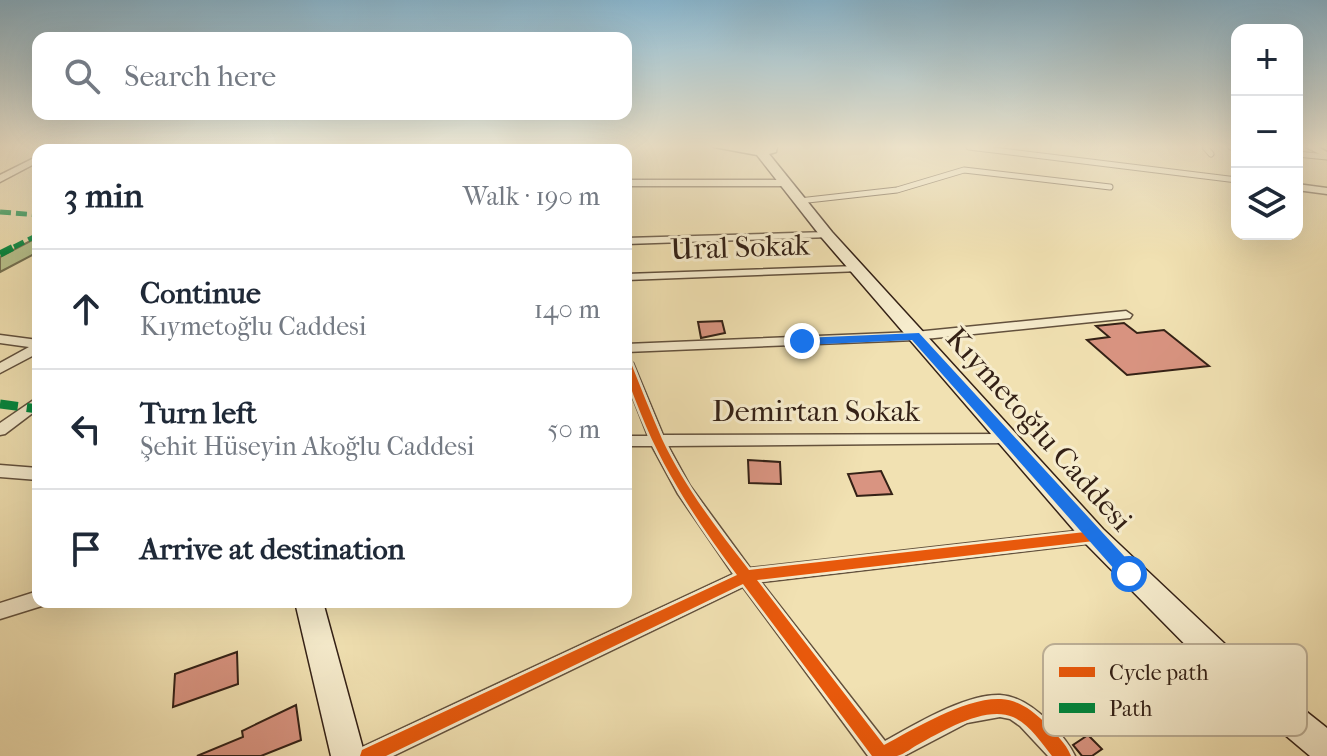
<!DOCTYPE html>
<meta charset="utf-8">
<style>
:root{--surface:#fff;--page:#f2f2f3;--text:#1f2937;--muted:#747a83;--line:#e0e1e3}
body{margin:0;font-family:"IM FELL French Canon",serif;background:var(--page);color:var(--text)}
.controls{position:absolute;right:24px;top:24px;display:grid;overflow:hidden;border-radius:16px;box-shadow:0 8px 32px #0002}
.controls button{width:72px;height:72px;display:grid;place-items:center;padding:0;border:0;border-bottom:2px solid var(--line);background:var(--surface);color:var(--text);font:40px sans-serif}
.stop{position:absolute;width:24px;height:24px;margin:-18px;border:6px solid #1a73e8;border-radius:50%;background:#fff}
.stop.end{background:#1a73e8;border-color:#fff;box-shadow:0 2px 8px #0008}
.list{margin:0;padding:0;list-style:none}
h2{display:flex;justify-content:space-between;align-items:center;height:104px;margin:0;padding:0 32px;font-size:34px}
h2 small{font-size:26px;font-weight:400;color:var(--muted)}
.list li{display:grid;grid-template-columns:52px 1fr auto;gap:24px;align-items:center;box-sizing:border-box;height:120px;padding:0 32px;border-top:2px solid var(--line)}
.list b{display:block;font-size:30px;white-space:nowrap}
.list p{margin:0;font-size:26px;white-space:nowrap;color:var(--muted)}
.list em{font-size:26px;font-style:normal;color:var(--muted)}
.icon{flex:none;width:44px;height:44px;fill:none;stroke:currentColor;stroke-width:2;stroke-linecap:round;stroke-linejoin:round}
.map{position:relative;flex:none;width:1327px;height:756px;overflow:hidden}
.search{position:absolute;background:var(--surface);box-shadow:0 8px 32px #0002;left:32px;top:32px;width:600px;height:88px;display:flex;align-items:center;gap:20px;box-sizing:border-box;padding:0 28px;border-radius:16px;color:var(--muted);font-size:30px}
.panel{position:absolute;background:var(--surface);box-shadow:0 8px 32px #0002;left:32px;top:144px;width:600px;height:464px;border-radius:16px}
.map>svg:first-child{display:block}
</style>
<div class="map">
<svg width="1327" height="756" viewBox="0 0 1327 756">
<rect width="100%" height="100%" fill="#f1e1b2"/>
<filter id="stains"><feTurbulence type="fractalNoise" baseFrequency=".0025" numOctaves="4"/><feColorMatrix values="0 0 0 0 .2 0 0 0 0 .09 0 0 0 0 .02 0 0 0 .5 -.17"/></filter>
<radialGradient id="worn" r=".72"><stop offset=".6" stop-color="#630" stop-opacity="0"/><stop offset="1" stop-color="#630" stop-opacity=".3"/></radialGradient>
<polygon fill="#b9c38d" stroke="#767252" stroke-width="2" points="38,237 38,252 0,272 0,257"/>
<g fill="#d99481" stroke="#342116" stroke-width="2">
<polygon points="722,321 725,333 701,338 698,322"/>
<polygon points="1124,323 1137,333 1164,330 1209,366 1127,375 1087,340 1109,337 1096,326"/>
<polygon points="748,460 780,462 781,484 749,483"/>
<polygon points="881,471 892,494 857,496 848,474"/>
<polygon points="237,652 238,684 173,707 175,674"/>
<polygon points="296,705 301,740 261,756 197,756 243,737 242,731"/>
<polygon points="1088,735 1102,749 1092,756 1082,756 1073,745"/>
</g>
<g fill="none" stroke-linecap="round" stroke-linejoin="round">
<g stroke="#63513d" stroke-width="7">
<g id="lane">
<polyline points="969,147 1237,180"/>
<polyline points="1205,147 1211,154"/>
<polyline points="1231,147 1237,148"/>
<polyline points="1297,154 1327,157"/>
<polyline points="799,201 897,190 964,170 1110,187"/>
</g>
</g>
<g stroke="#63513d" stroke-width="3">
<g id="street">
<polygon points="54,147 65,147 62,150 52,150"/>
<polygon points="184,147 194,147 191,150 182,150"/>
<polygon points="212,147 222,147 219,150 210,150"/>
<polygon points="477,147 485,147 483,150 475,150"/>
<polygon points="584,147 592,147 590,150 582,150"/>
<polygon points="606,147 614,147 612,150 604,150"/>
<polygon points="1306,147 1318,147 1327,152 1327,158"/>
<polygon points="38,156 38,162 0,182 0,175"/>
<polygon points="626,180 784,180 789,183 784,186 626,186"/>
<polygon points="1297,184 1327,188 1327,194 1297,190"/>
<polygon points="827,232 831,233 831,237 626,244 626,238"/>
<polygon points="857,266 863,269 861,271 626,280 626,274"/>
<polygon points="1126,311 1132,315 1130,318 915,340 626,352 626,344 915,332"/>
<polygon points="0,335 38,340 38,353 0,373 0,363 29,347 0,343"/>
<path d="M626,359L633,363L663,435L1011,434L1014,438L1011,442L1006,443L668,446L690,486L750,568L1094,529L1100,531L1103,536L1100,541L1094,543L761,582L885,741C916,724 965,694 1000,695C1019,696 1036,709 1049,722C1059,732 1069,743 1075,756H1048L1020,726L1010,719L1000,717L967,723L904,756H868L743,587L393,756H356L360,748L733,574L678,494L652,446H626V436H648L626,380Z"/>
<polygon points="38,397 38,409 5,434 0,435 0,423"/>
<polygon points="0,465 38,468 38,480 0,477"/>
<polygon points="38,591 38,602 46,602 45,605 0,619 0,603"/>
</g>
</g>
<g stroke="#342116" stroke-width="3">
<g id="secondary">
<polygon points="371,147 384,147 369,150"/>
<polygon points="714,147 777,147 776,152 769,154 832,232 1103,529 1244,662 1327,728 1327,756 1310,756 1222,682 1085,543 822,238 757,155"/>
<polygon points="295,602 323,602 365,756 331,756"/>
</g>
</g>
<use href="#lane" stroke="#f6eccd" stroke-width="5"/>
<use href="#street" fill="#f6eccd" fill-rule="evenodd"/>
<use href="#secondary" fill="#f6eccd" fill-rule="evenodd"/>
<g stroke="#00873e" stroke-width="5" stroke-dasharray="11 5" stroke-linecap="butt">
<polyline points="0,212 38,215"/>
<polyline points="14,247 38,235"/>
</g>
<polyline stroke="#00873e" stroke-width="7" stroke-dasharray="14 7" stroke-linecap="butt" points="0,254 18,245"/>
<polyline stroke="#00873e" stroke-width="9" stroke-dasharray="18 9" stroke-linecap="butt" points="0,404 38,409"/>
<g stroke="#f6eccd" stroke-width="5">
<path id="cycleway" d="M626,360L631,363C641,388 651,414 662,439C684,486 717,529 749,570L1094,531L1099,532L1100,536L1099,540L1094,541L757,580L884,745C914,729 966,697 1001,699C1018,700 1032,710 1044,722C1054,732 1066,743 1071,756H1052C1041,742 1029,724 1013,717C986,705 942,731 919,744C913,747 905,754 897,756C890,756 880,756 872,756L743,584L386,756H360L362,750L737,575C699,524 664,472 641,414C634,396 626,380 626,360Z"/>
</g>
<use href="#cycleway" fill="#e8590c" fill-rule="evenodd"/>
</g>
<linearGradient id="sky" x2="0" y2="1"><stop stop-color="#89b8d2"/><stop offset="0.58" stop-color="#f9f2dc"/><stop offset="1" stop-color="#f9f2dc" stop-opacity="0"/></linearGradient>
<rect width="1327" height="253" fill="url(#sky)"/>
<polygon fill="#1a73e8" points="919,333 1136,569 1136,579 1123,579 912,340 802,345 796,341 802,338"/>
<g text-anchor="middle" stroke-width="6" stroke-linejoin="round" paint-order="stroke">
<g font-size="30" fill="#342116" stroke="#f6eccd">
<text transform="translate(740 247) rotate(-2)" y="10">Ural Sokak</text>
<text x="816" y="421">Demirtan Sokak</text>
<text transform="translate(1039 429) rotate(48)" y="10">Kıymetoğlu Caddesi</text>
</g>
</g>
<rect x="1043" y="644" width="264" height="92" rx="12" fill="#f6eccd" stroke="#bcaf96" stroke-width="2"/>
<rect x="1059" y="667" width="36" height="10" fill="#e8590c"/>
<rect x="1059" y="703" width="36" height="10" fill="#00873e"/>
<g font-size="22" fill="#342116">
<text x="1109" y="680">Cycle path</text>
<text x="1109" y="716">Path</text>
</g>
<rect width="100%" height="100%" filter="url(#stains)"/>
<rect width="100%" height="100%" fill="url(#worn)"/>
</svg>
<div class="controls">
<button>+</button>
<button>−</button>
<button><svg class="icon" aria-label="layers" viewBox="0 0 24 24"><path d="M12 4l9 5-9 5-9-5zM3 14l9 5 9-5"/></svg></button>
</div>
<div class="stop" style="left:1129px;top:574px"></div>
<div class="stop end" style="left:802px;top:341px"></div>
<div class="search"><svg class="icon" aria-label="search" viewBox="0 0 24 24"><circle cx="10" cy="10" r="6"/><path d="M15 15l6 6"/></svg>Search here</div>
<section class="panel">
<h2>3 min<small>Walk · 190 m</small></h2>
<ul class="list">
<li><svg class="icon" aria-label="ahead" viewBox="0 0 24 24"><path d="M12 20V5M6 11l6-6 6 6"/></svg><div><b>Continue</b><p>Kıymetoğlu Caddesi</p></div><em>140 m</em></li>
<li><svg class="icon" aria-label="left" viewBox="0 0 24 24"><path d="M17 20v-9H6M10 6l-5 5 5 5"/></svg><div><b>Turn left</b><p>Şehit Hüseyin Akoğlu Caddesi</p></div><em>50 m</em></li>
<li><svg class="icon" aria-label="arrive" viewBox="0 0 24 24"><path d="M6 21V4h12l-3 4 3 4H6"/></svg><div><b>Arrive at destination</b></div></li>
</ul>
</section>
</div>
